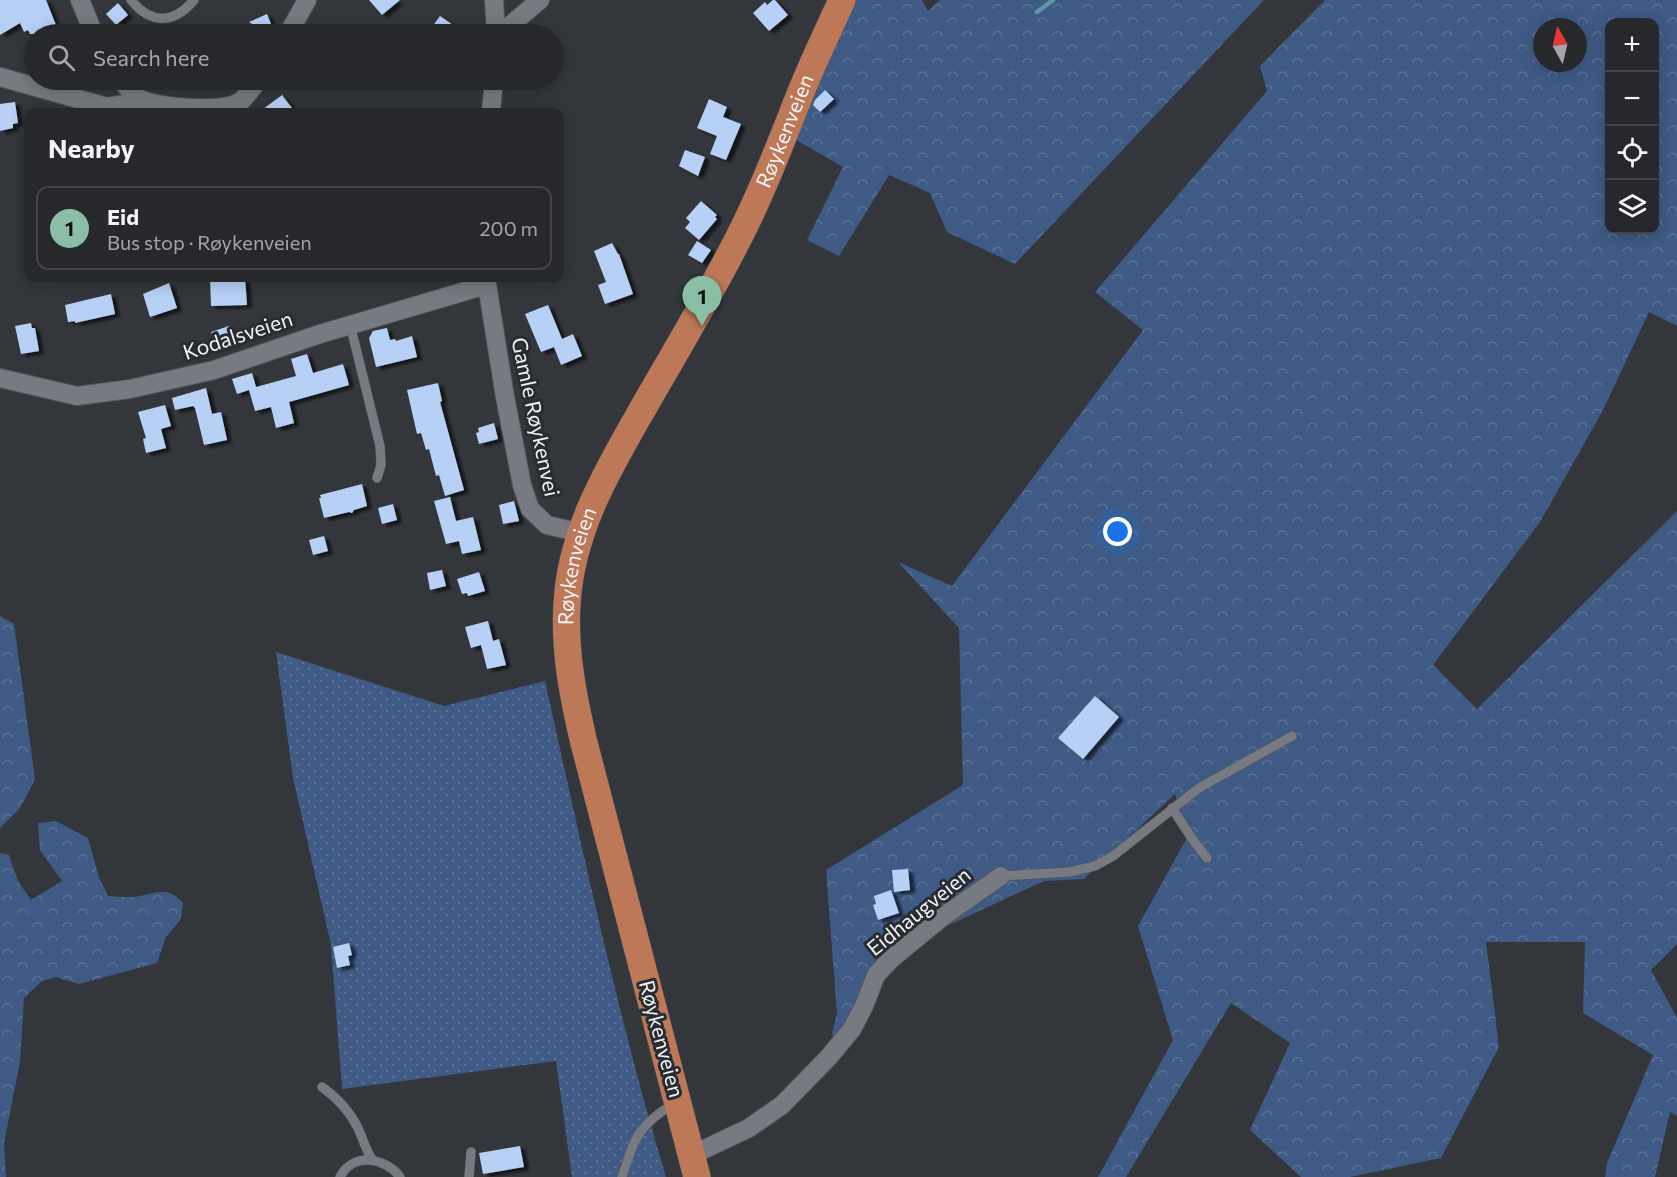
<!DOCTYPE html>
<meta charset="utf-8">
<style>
:root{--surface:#26282c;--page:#2e3034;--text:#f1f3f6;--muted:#a4a6a9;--line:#424448;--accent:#8abfa5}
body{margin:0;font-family:Commissioner,sans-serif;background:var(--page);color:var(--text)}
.controls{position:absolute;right:18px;top:18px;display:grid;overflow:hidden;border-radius:12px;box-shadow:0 3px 15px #0003}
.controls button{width:54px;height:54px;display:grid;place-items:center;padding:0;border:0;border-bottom:2px solid var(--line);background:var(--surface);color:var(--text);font:30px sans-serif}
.compass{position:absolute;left:1533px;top:18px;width:54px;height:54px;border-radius:50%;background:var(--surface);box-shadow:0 3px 15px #0003;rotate:352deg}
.you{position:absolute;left:1118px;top:532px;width:21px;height:21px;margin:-15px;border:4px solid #fff;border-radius:50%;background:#1a73e8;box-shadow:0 0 0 9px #1a73e833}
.badge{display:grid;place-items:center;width:39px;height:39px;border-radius:50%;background:var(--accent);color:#111;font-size:20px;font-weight:700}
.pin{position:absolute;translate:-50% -50px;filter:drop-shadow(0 2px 3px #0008)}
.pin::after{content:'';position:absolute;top:32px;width:21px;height:18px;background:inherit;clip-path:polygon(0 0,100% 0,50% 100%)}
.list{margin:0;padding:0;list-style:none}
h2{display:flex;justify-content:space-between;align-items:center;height:78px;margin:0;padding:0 24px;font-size:26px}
h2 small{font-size:20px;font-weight:400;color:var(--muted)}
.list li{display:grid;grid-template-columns:39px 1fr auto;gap:18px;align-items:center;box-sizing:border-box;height:84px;margin:0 12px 12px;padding:0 12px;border:2px solid var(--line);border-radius:12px}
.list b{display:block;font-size:22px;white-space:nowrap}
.list p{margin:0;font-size:20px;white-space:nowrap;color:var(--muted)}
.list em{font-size:20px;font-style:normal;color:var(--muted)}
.icon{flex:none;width:33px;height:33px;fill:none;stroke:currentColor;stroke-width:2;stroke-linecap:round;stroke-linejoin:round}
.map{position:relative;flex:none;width:1677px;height:1177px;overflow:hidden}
.search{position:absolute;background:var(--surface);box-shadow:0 3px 15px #0003;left:24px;top:24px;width:540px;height:66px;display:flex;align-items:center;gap:15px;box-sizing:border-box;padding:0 21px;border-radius:33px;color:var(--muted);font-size:22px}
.panel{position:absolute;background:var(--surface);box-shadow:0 3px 15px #0003;left:24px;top:108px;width:540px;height:174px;border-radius:12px}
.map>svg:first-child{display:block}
</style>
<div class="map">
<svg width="1677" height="1177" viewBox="0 0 1677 1177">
<defs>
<pattern id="grass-dots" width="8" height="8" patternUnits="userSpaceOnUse" patternTransform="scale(1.5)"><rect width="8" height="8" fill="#3f5a84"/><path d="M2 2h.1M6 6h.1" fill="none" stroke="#5b7296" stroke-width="1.8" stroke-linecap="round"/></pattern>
<pattern id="forest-crowns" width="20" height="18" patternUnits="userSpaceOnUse" patternTransform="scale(1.5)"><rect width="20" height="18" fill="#3f5a84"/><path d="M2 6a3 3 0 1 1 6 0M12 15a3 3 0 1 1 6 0" fill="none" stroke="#5b7296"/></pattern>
<filter id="shadow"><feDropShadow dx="5" dy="3" stdDeviation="1.5" flood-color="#0009"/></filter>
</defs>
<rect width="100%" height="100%" fill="#33363b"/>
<path fill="url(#grass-dots)" d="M276,652L444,706L545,681C582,847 617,1014 666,1177H572L556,1061L342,1089L331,945L293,778Z"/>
<g fill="url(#forest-crowns)" fill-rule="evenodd">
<polygon points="853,0 922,0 928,11 940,0 1264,0 1015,264 947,232 930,193 889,175 839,256 807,240 843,167 791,137"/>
<path d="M1325,0H1677V326L1649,312L1603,410L1540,522L1433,665L1477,709L1677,511V944L1651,970L1677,1018V1116L1670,1112L1655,1177H1605L1607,1163L1653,1055L1583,1013L1585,942H1486L1499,1047L1441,1158L1350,1177H1301L1250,1130L1290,1043L1231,1003L1126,1177H1098L1173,1040L1138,926L1188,836L1175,794L1084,879L1044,881L906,945L870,1003L835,1041L832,1034L837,1013L826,870L963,785L959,628L898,562L952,586L1143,330L1095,292L1267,91L1260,66ZM1610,22H1654V230H1610ZM1542,27H1578V63H1542Z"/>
<polygon points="0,616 14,624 35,780 20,808 0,828"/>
<path d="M56,821L88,838L99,877L108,896C116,896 125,898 133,897C153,895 167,884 183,903L181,919L166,937L157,963L79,984L56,977L42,981L24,998L20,1062L4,1143L6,1177H0V853L9,855L18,881L31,900L62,881L40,850L38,823Z"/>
</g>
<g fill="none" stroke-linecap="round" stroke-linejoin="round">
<polyline stroke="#5e96a5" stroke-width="4.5" points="1037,12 1053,0"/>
</g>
<g fill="#b7d0f6" filter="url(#shadow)">
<polygon points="0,0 46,0 56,25 51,27 54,34 30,34 28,30 24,32 20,23 0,35"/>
<polygon points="369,0 400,0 382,15"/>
<polygon points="773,0 775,0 788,15 769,31 753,13 765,2 767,5"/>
<polygon points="118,3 128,15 116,25 106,14"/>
<polygon points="267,14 273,29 259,34 240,34 252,24 249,22"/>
<polygon points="440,16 456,27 451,34 427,34"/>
<polygon points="825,90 834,99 820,112 813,105 815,100"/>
<polygon points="282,95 292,108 285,112 259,112"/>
<polygon points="709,99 727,107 723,117 741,124 726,160 710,154 717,136 697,128"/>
<polygon points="15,102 18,123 13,124 13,128 0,131 0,104"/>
<polygon points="685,150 705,157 698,176 679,166"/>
<polygon points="701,201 717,215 715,217 717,219 699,240 685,228 690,222 686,218"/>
<polygon points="697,241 711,250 702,263 688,255"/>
<polygon points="612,243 618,254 619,254 633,294 605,304 598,285 606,282 594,251"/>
<polygon points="210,278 245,278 247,305 211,306"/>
<polygon points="169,283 177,308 150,317 143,294"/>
<polygon points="111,294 115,314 75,323 75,321 68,322 65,305"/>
<polygon points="548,305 562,339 573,334 582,356 561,365 554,347 541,352 525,314"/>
<polygon points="31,323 32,328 35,328 39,351 21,354 15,326"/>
<polygon points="229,326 234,342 217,348 211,332"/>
<polygon points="387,328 390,340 395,339 396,341 412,336 417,357 376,367 369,338 373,331"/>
<polygon points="307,354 313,373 343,364 349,385 289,402 294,423 276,428 271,407 255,411 249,390 237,394 232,379 252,373 256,387 296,376 291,359"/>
<polygon points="438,383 442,401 440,402 464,490 445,496 439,475 436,476 429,449 426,450 421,433 417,434 407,390"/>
<polygon points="206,388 212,414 221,412 227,440 204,445 195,408 193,406 175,410 172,398"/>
<polygon points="165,405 171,426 161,429 166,448 146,453 143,439 146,438 138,412"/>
<polygon points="494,423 498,439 479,444 476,433 479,432 478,428"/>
<polygon points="362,484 367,506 354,510 352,513 349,512 324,518 319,498 321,498 320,495"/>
<polygon points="450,497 456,521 473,517 481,550 462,554 459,541 446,544 434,501"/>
<polygon points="514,501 519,521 503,524 499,505"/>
<polygon points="393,504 397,520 382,524 378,508"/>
<polygon points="324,536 328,551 313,555 309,540"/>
<polygon points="442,570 446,586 430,590 427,573"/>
<polygon points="479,572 485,591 468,596 467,593 462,594 457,579"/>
<polygon points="488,621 493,641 499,639 506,665 487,669 481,645 471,648 465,627"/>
<polygon points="1095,696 1119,717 1083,759 1058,738"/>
<polygon points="908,869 910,890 894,892 892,870"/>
<polygon points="891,890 899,913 878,920 873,905 876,904 874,896"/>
<polygon points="349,943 352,955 348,956 350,965 337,968 333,947"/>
<polygon points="520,1146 524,1167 483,1174 479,1153"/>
</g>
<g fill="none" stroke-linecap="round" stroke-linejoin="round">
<g stroke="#52555a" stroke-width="10">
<g id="service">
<path d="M131,0C151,25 174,24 194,0"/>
<polyline points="350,324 380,446 381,465 377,478"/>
<polyline points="1172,808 1193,840 1207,858"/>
<polyline points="1001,876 1069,872 1095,866 1113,856 1199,788 1292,736"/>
<path d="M322,1087C336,1097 350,1112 358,1128C363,1139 365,1149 372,1159"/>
<path d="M340,1177C353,1152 385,1157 400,1177"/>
<polyline points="469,1177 471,1152"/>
<path d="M622,1177C635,1137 638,1125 675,1103"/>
</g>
</g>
<g stroke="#52555a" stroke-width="20">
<g id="minor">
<polyline points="80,0 94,34"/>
<polyline points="494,0 496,34"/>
<polyline points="288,34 307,0"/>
<polyline points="500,34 540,0"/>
<polyline points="0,77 107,107 126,104 138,98"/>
<path d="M121,80C126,86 133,96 140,99C160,107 222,114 241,101C247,96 253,86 259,80"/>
<polyline points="491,112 494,80"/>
<polyline points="486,278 505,397 522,485 530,509 547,525 581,533"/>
<polyline points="0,378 77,396 130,389 214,370 320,334 486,285"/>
<polyline points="692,1155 749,1128 782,1105 828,1058 852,1029 864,1006 876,975 891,959 941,918 1001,876"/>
</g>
</g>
<g stroke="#52555a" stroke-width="28">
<g id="primary">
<path id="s1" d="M697,1177L584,743C573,696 564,651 567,604C571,529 610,466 646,403C677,349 709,296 737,241C763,191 782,139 803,87C815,58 829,29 842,0"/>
</g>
</g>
<use href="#service" stroke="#777b81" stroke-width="9"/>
<use href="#minor" stroke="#777b81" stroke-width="18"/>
<use href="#primary" stroke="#bd7957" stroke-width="27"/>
</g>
<g text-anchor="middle" stroke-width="6" stroke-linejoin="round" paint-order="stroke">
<g font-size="21" fill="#f2f4f8" stroke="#292c31">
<text dy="7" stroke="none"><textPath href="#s1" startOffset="1113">Røykenveien</textPath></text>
<text transform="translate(238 336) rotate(-18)" y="7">Kodalsveien</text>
<text transform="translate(535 417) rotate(78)" y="7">Gamle Røykenvei</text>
<text dy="7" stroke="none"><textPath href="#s1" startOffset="628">Røykenveien</textPath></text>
<text transform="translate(919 912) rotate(-39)" y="7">Eidhaugveien</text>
<text transform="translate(661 1039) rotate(75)" y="7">Røykenveien</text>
</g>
</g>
</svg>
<div class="controls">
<button>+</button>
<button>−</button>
<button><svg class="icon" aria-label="locate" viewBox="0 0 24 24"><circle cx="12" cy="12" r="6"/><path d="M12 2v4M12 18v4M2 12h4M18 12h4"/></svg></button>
<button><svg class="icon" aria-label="layers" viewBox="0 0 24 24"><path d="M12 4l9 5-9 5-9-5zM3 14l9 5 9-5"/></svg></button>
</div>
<svg class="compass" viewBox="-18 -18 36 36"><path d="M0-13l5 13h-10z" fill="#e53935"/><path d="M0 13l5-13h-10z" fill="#a4a6a9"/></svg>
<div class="you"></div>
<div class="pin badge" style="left:702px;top:326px">1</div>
<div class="search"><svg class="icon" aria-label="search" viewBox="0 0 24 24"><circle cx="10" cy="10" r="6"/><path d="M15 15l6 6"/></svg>Search here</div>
<section class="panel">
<h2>Nearby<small></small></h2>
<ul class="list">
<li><span class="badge">1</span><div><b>Eid</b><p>Bus stop · Røykenveien</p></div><em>200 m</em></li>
</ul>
</section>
</div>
